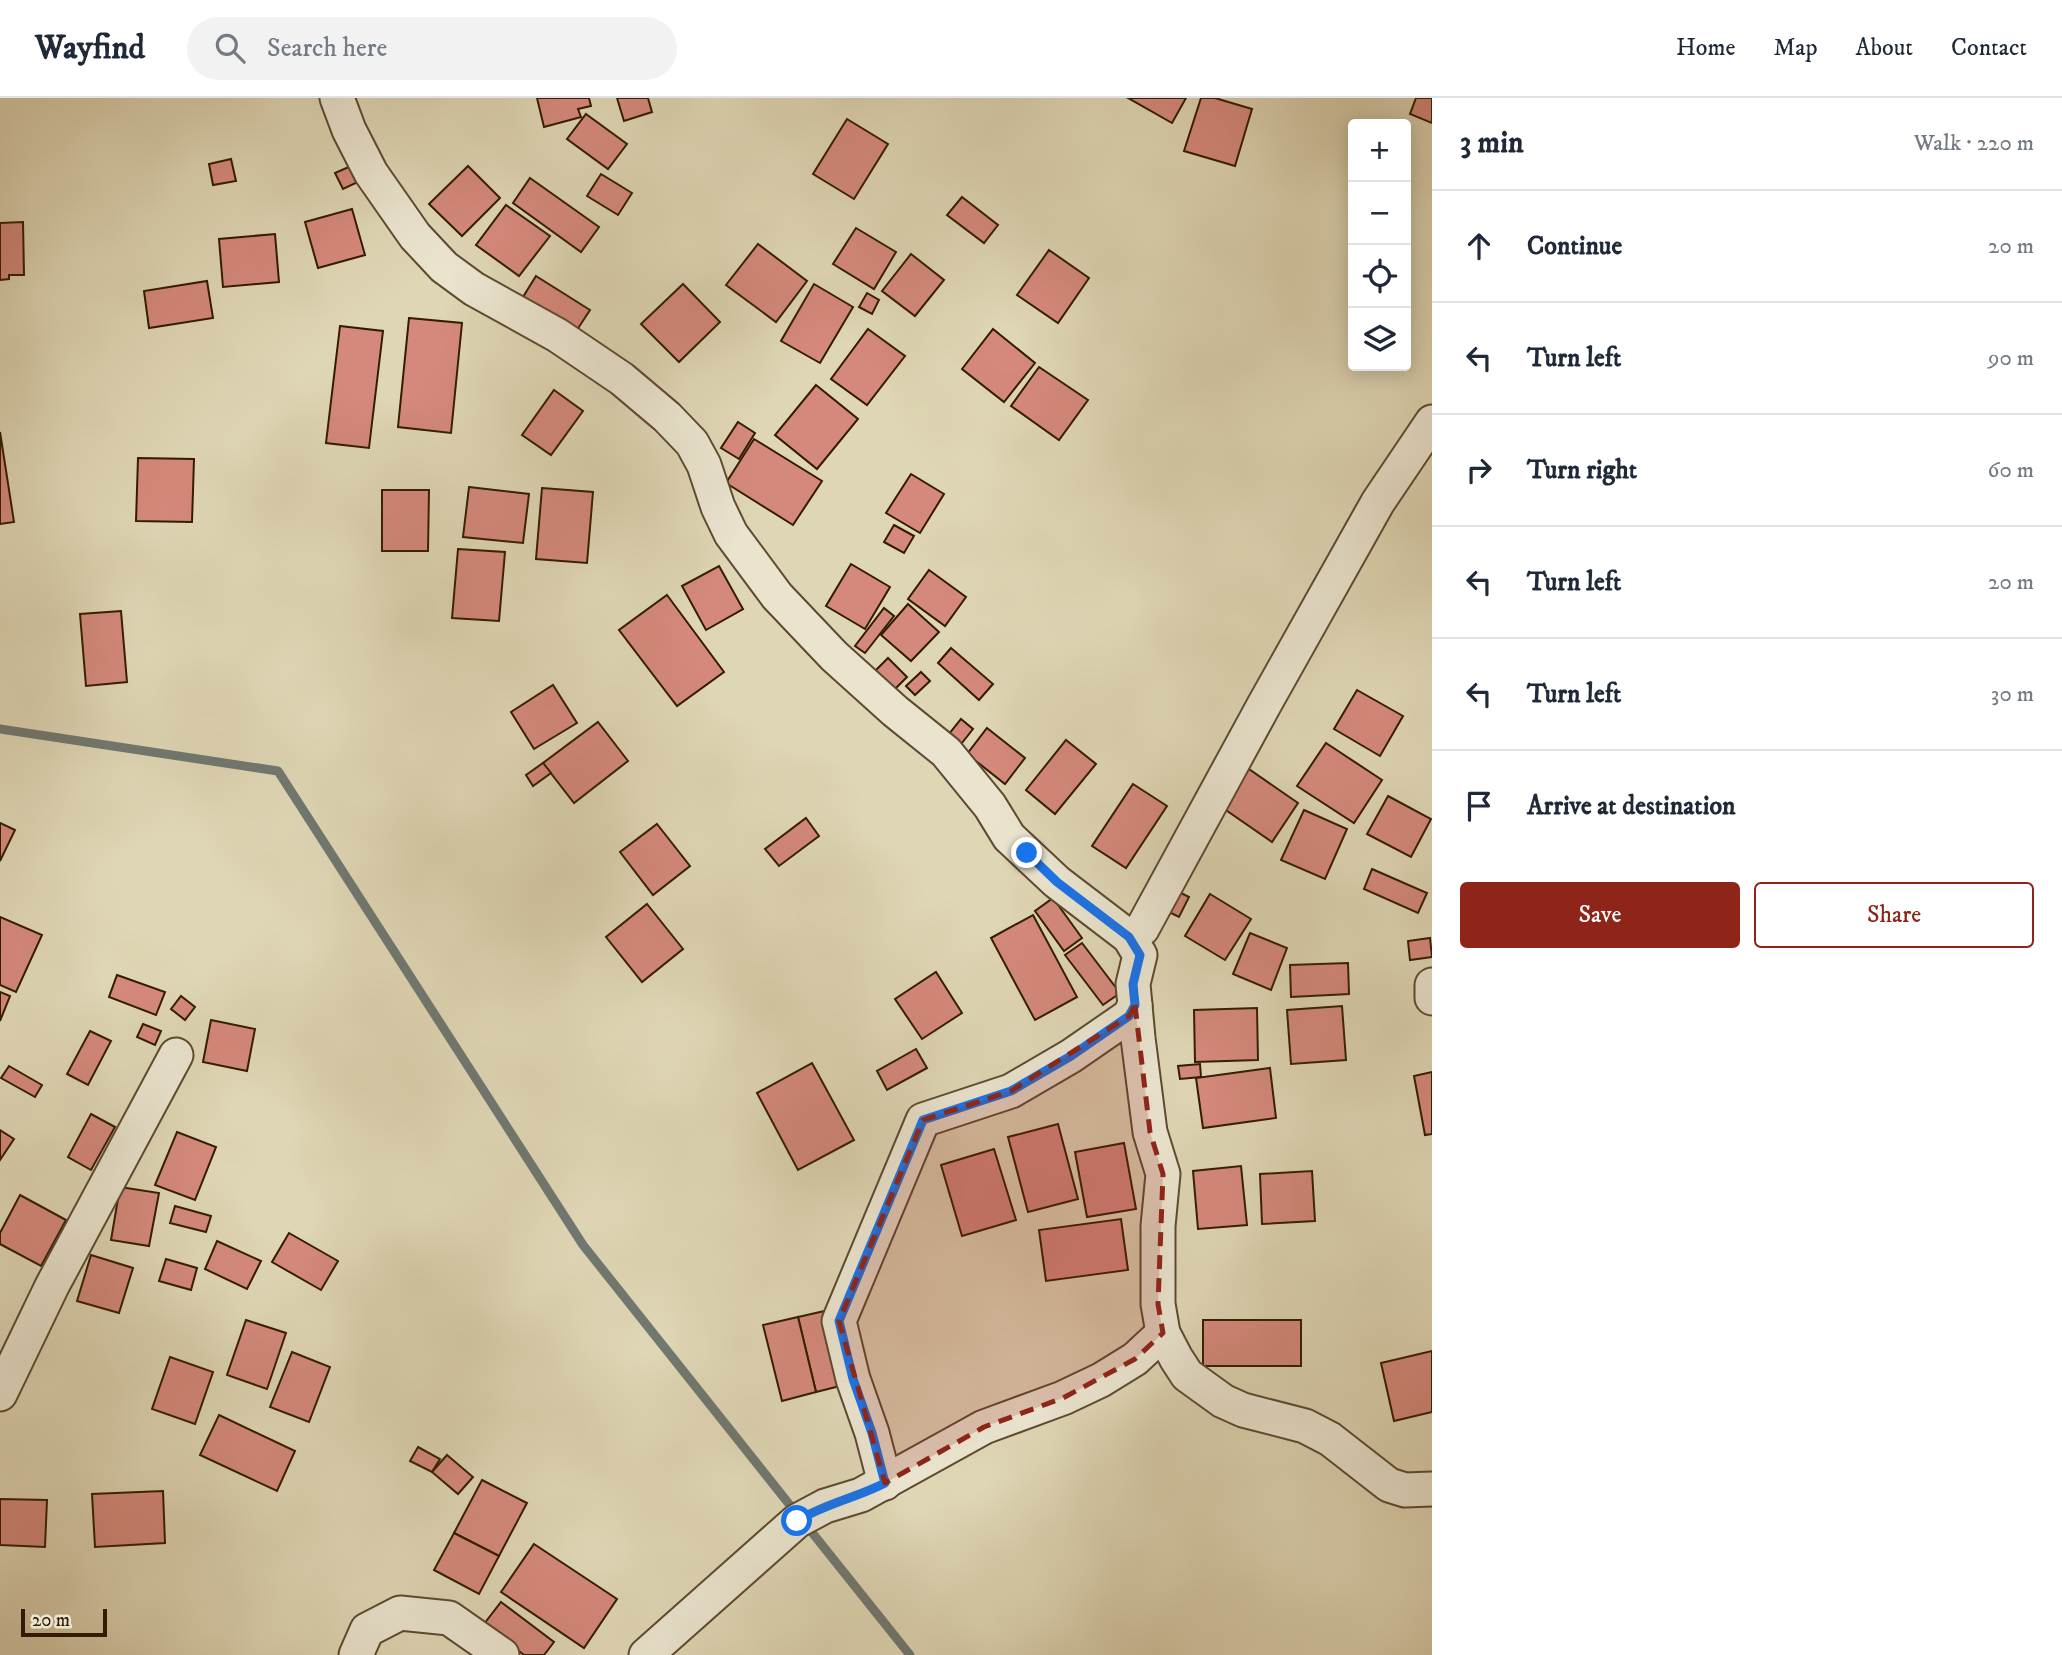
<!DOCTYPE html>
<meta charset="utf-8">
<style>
:root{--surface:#fff;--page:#f2f2f3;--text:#1f2937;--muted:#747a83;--line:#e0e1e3;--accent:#8f2418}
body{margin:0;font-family:"IM FELL DW Pica",serif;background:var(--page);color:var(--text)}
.controls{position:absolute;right:21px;top:21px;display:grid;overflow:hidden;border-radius:7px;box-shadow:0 4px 18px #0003}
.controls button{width:63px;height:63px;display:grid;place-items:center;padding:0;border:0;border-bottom:2px solid var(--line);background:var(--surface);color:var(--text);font:35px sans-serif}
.scale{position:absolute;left:21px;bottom:18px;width:86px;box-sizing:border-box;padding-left:7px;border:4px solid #331b03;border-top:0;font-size:19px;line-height:24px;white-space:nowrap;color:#331b03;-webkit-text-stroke:5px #eae4cf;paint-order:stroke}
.stop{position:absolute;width:21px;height:21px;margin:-16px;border:5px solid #1a73e8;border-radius:50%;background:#fff}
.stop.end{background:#1a73e8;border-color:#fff;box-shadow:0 2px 7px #0008}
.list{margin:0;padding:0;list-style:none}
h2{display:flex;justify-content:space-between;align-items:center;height:91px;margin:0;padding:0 28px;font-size:30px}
h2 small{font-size:23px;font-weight:400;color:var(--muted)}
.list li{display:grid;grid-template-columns:46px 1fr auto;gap:21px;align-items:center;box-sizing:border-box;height:112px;padding:0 28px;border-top:2px solid var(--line)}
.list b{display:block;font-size:26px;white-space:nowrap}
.list em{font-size:23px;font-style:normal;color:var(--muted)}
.actions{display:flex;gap:14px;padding:21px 28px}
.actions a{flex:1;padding:16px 0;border:2px solid var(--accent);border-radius:7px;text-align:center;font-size:24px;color:var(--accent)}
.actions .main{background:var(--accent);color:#fff}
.icon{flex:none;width:38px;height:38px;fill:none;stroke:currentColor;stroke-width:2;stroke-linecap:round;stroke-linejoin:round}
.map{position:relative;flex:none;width:1432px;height:1557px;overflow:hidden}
header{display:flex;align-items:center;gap:42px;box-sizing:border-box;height:98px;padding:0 35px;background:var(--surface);border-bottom:2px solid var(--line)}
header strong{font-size:33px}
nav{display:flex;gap:38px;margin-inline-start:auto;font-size:24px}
.search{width:490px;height:63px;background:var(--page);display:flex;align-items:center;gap:18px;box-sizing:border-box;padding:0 24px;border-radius:38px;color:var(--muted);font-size:26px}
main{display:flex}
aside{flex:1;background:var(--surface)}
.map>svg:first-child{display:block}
</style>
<header>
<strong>Wayfind</strong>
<div class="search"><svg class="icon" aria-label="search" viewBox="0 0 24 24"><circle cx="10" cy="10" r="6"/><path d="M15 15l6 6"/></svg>Search here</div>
<nav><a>Home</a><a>Map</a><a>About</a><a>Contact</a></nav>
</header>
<main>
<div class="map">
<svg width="1432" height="1557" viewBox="0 0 1432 1557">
<rect width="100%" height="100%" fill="#dfd6b5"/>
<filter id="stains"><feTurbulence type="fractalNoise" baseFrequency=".00286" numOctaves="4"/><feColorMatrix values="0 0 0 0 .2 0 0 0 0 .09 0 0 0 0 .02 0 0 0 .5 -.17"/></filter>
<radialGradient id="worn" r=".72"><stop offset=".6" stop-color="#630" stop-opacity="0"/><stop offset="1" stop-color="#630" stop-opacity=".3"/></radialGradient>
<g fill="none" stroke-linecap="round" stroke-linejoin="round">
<g stroke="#707870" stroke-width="9">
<polyline points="0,631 278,673 583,1147 797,1416"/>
<polyline points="806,1427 910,1557"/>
</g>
</g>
<g fill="#d5897c" stroke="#331b03" stroke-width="2">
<polygon points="537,0 589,0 591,8 578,11 581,19 544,29"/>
<polygon points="617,0 648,0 652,14 624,23"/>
<polygon points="1128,0 1186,0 1172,25"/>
<polygon points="1201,0 1215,0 1252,11 1235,68 1184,53"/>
<polygon points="1416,0 1432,0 1432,25 1410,16"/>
<polygon points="586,16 627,46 608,71 567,41"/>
<polygon points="847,21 888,46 854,101 813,76"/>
<polygon points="231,61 236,83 213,87 209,66"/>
<polygon points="353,67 360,83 343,91 335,75"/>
<polygon points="468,68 500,100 462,138 429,106"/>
<polygon points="601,76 632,95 618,117 587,98"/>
<polygon points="530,80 599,129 581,154 513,105"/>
<polygon points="962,99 998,127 984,145 947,117"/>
<polygon points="506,107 550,138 519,178 476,147"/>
<polygon points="352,111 365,157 318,170 305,124"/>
<polygon points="23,124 24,177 9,177 9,181 0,182 0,125"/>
<polygon points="856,130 896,154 874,191 833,166"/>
<polygon points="275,136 279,184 223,189 219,141"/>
<polygon points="758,146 807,183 776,224 726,187"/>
<polygon points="1049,152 1089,180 1058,225 1017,197"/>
<polygon points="911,156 944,182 915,218 882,193"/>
<polygon points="536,178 590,212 577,232 523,199"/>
<polygon points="207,183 213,220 149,230 144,193"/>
<polygon points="683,186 720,224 679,264 641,226"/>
<polygon points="814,186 853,209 820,265 781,243"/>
<polygon points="867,195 879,202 872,216 859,209"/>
<polygon points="409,220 462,225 451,335 398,329"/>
<polygon points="340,228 383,233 369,350 326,345"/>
<polygon points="868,231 905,258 867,307 831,281"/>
<polygon points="993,231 1035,265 1004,304 962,271"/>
<polygon points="1039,269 1088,302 1059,342 1011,308"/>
<polygon points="816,287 858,321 817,371 775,337"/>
<polygon points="554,292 583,313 551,357 522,337"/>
<polygon points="738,324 755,335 739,361 721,350"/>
<polygon points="0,334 14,424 0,426"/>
<polygon points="754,341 822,383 793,427 726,385"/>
<polygon points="138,360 194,361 192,424 136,423"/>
<polygon points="911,376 944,396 920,435 886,415"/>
<polygon points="469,389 529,396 523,445 463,439"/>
<polygon points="542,390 593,394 587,465 536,461"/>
<polygon points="382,392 429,392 428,453 382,453"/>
<polygon points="894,427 914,438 904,455 884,444"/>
<polygon points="458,451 505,454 499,523 452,520"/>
<polygon points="851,466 890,489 865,531 826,508"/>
<polygon points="719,468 743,511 706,532 682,488"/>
<polygon points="929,472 966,499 945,528 908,501"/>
<polygon points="667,497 724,574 677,608 619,532"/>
<polygon points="908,506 939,534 911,563 881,537"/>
<polygon points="884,510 894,518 865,555 855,548"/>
<polygon points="121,513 127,584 86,588 80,516"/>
<polygon points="951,550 993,586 979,602 938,565"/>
<polygon points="888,560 907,579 894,592 875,573"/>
<polygon points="921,574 930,583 915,597 906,588"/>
<polygon points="553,587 577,625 534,651 511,614"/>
<polygon points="1357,592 1403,618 1380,658 1334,631"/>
<polygon points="961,621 973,631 958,650 945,641"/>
<polygon points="598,624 628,663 574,705 543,665"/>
<polygon points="987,630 1025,660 1005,686 967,656"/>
<polygon points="1066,642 1096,666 1055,716 1026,692"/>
<polygon points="1326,645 1382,682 1354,725 1297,688"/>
<polygon points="543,665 551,675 533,688 526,677"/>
<polygon points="1246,669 1298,705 1272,744 1220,708"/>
<polygon points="1133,686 1167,708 1126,770 1092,748"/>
<polygon points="1388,698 1431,721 1411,759 1367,736"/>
<polygon points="1304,712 1347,731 1325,781 1281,762"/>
<polygon points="806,720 819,738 779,768 765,751"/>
<polygon points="0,725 15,732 0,763"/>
<polygon points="657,726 690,768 653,797 620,754"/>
<polygon points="1372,771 1427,795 1418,815 1364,791"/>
<polygon points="1177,793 1189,799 1179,819 1167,813"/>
<polygon points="1210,796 1251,821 1225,862 1185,838"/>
<polygon points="1053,800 1082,840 1064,853 1035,813"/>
<polygon points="647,806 683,851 642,884 606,839"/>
<polygon points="1033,817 1077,899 1035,922 991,840"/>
<polygon points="0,819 42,837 16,894 0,887"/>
<polygon points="1250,835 1287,850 1271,892 1233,876"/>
<polygon points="1430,840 1432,859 1410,862 1408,843"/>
<polygon points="1082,845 1120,895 1103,907 1065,857"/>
<polygon points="1348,865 1349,896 1291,899 1290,867"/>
<polygon points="936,874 962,915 922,941 895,901"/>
<polygon points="117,877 165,894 156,917 109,899"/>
<polygon points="0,894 10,898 0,923"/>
<polygon points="181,898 195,909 185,922 171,911"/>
<polygon points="1342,908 1346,962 1291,966 1287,912"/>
<polygon points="1257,910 1258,962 1195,964 1194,912"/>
<polygon points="211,922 255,931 247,973 203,964"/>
<polygon points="143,926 161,933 155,947 137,939"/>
<polygon points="90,933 111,943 88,987 67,976"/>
<polygon points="916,951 927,970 887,992 877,973"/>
<polygon points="812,965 854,1042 798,1072 757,995"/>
<polygon points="1200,966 1201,979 1180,981 1178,968"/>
<polygon points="9,968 42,987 35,999 1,980"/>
<polygon points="1270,970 1276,1020 1203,1030 1196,980"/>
<polygon points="1432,974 1432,1036 1425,1037 1414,978"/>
<polygon points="91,1016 115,1029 91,1072 68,1059"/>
<polygon points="1058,1026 1078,1101 1028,1114 1008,1039"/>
<polygon points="0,1032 14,1041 0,1062"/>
<polygon points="177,1034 216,1049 195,1102 155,1087"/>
<polygon points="1124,1045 1136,1111 1087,1119 1075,1054"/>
<polygon points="994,1051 1016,1122 962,1138 941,1067"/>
<polygon points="1241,1068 1247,1127 1198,1131 1193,1073"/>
<polygon points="1312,1073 1315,1123 1262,1126 1260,1076"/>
<polygon points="120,1089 159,1095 149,1148 111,1142"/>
<polygon points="20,1097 66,1122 41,1168 0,1146 0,1135"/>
<polygon points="175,1108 211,1118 206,1134 170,1125"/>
<polygon points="1121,1121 1128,1172 1046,1183 1039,1132"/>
<polygon points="289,1135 338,1163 321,1192 272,1164"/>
<polygon points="217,1143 261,1163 247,1191 205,1171"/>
<polygon points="91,1157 133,1170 119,1215 77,1203"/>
<polygon points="166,1161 197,1170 191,1192 159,1183"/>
<polygon points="829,1212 848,1286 816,1294 798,1219"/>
<polygon points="798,1219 816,1294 782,1303 763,1227"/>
<polygon points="246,1222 286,1235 267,1291 227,1277"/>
<rect x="1203" y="1222" width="98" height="46"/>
<polygon points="1432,1253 1432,1314 1394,1323 1381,1265"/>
<polygon points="292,1254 330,1269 309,1324 270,1309"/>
<polygon points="170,1259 213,1274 195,1326 152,1311"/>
<polygon points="219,1317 295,1353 277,1393 200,1357"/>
<polygon points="418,1349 440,1361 432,1374 410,1363"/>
<polygon points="447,1357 473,1379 458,1396 432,1374"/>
<polygon points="482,1382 527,1405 499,1458 454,1435"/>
<polygon points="163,1393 165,1445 95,1449 92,1396"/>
<polygon points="0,1401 47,1402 45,1449 0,1447"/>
<polygon points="454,1435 499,1458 479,1496 434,1472"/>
<polygon points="534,1446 617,1501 584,1550 501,1494"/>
<polygon points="501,1504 554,1544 544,1557 524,1557 484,1526"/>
</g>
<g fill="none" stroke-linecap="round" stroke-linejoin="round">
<g stroke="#5e4a30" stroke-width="37">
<g id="minor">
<polyline points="337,0 349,32 371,75 415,138 444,169 474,191 557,237 591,260 622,281 667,319 692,345 704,367 718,409 731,436 777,498 834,558 895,613 946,654 990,708 1009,739 1057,784 1129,839 1140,857 1133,886 1138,940 1150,1034 1163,1076 1158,1128 1158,1206 1163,1235 1176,1260 1187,1277 1223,1303 1243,1312 1305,1328 1330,1341 1389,1387 1405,1392 1432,1391"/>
<polyline points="1129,839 1142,831 1264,607 1378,404 1432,324"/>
<polyline points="1432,887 1432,900"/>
<polyline points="0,1296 52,1188 176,957"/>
<polyline points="885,1385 872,1335 853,1281 839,1223 923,1022 1011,993 1071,958 1129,918 1135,907"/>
<polyline points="356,1557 367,1532 400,1515 449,1520 502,1557"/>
<polyline points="646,1557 797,1423 825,1408 861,1397 984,1329 1063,1300 1101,1282 1135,1261 1163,1235"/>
</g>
</g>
<use href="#minor" stroke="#eae4cf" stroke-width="33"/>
</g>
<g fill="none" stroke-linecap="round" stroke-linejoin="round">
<path stroke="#1a73e8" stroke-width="9" d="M797,1423C824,1406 856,1400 885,1385L872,1335L853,1281L839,1223L923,1022L1011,993L1071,958L1129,918L1135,907L1133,886L1140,857L1129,839L1057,784L1027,755"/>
</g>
<path fill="#8f2418" fill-opacity="0.2" stroke="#8f2418" stroke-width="5" stroke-dasharray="14 9" stroke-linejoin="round" d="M1135,907L1150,1034L1163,1076L1158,1206L1163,1235L1135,1261L1063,1300L984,1329L885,1385L839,1223L923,1022L1011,993L1129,918Z"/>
<rect width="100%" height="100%" filter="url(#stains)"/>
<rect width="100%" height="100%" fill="url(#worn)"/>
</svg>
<div class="controls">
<button>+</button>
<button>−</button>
<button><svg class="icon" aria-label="locate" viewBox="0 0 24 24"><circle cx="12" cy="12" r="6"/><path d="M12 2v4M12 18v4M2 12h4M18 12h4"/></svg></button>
<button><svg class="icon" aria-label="layers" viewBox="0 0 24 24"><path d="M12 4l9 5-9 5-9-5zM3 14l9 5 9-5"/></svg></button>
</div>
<div class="scale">20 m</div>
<div class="stop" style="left:797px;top:1423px"></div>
<div class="stop end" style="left:1027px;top:755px"></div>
</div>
<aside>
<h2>3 min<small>Walk · 220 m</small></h2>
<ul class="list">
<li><svg class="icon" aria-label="ahead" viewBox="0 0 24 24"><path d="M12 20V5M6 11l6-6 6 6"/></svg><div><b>Continue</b></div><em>20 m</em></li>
<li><svg class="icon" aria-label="left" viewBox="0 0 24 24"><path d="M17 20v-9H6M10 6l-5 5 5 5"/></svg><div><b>Turn left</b></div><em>90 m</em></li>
<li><svg class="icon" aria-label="right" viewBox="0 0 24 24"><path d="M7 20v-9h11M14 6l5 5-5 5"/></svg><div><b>Turn right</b></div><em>60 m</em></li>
<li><svg class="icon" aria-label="left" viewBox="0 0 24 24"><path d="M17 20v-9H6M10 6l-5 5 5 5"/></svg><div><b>Turn left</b></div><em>20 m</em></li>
<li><svg class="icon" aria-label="left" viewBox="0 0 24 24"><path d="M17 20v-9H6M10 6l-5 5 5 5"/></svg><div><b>Turn left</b></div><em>30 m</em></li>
<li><svg class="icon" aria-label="arrive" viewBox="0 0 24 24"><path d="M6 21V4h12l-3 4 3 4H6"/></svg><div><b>Arrive at destination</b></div></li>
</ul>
<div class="actions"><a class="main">Save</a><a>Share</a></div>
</aside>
</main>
